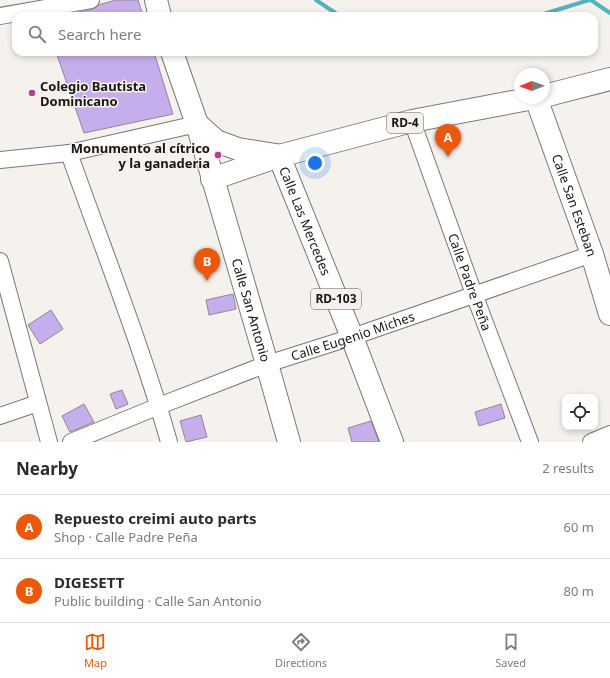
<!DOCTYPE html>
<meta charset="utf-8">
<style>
:root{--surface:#fff;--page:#f2f2f3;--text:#2b2b33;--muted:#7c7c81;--line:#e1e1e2;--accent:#ea580c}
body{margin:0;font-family:"Noto Sans",sans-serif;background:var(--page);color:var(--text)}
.controls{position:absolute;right:12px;bottom:12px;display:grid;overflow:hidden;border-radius:8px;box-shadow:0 2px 6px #0003}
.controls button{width:36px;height:36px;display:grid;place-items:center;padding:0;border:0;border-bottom:1px solid var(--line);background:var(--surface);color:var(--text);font:20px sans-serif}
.compass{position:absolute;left:514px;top:68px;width:36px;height:36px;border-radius:50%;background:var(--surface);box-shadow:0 2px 6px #0003;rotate:269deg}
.you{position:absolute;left:315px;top:163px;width:14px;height:14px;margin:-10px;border:3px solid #fff;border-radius:50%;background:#1a73e8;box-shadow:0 0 0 6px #1a73e833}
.badge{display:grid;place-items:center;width:26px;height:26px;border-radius:50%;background:var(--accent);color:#fff;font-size:13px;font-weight:700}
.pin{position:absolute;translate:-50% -33px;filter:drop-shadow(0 1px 2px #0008)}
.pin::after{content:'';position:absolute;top:21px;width:14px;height:12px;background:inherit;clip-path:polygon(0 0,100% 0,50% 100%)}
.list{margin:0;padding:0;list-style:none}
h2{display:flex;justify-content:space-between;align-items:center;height:52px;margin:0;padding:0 16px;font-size:17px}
h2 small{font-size:13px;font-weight:400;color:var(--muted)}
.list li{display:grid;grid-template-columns:26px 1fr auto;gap:12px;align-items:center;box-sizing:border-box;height:64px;padding:0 16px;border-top:1px solid var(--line)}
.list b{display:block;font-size:15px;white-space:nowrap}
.list p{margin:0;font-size:13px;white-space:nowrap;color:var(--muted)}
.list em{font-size:13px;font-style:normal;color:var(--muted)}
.icon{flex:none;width:22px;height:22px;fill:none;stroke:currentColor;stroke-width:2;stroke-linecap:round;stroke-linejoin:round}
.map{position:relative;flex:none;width:610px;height:442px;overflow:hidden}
.search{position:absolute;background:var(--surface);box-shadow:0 2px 6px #0003;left:12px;right:12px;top:12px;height:44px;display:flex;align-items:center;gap:10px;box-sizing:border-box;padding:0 14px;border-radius:12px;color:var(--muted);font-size:15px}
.sheet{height:180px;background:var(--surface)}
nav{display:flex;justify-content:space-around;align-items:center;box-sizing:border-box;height:56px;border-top:1px solid var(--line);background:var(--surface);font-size:11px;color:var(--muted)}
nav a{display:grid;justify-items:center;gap:2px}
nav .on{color:var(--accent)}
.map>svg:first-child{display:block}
</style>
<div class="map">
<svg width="610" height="442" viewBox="0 0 610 442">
<rect width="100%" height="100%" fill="#f5f1ed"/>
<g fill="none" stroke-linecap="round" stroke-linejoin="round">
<g stroke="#52b4ba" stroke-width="4">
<polyline points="316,0 340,16"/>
<polyline points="591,0 610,13"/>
<polyline points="537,16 589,0"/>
</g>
</g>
<g fill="#c6adec" stroke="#8d8b90">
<polygon points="116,0 138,0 143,16 73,16 73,13 93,9 98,5"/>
<polygon points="56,52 154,52 173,114 84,133"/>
<polygon points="233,294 236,309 209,315 206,300"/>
<polygon points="51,310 63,329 40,344 28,325"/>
<polygon points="122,390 128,404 116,409 110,394"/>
<polygon points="84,404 94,422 70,432 62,416"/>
<polygon points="501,404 505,418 479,426 475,412"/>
<polygon points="201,415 207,437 186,442 180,421"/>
<polygon points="371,421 379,442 352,442 348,428"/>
</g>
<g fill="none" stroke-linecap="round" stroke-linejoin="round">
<g stroke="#7c7974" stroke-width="18">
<g id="street">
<polyline points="0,16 91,0"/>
<path id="s1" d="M412,121L474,294L530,442"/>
<path d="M69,153C103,249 141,344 169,442"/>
<polyline points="0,160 69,153 197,124"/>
<polyline points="0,261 49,442"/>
<polyline points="0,416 38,403"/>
<path id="s2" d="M71,442L159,406L267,364L352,337L592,254"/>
<polyline points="591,442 610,434"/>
</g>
</g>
<g stroke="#7c7974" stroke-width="24">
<g id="secondary">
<path id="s3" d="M536,98L592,254L610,314"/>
</g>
</g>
<g stroke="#7c7974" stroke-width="24">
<g id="primary">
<polyline points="156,0 160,16"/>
<path id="s4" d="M172,52L197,124L267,364L289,442"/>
<polyline points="544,96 610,79"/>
<polyline points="197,124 216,141 238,149 276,155"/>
<path id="s5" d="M279,156L352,337L392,442"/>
<polyline points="212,179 279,156 412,121 534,98"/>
</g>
</g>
<use href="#street" stroke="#fff" stroke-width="16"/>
<use href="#secondary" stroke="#fff" stroke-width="22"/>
<use href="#primary" stroke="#fff" stroke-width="22"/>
</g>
<g fill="#b83c8d" stroke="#f5f1ed" stroke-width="1.5">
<circle cx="32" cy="93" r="4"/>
<circle cx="218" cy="155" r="4"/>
</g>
<g text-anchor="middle" stroke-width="3" stroke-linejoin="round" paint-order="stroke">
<g fill="#f5f1ed" stroke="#5a5856" stroke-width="1">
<rect x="387" y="113" width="36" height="20" rx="3"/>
<rect x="311" y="289" width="50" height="20" rx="3"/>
</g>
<g font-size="12" font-weight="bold" fill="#171615">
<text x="405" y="127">RD-4</text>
<text x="336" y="303">RD-103</text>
</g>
<g font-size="13" font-weight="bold" fill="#171615" stroke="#f5f1ed" text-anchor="start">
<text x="40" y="91">Colegio Bautista<tspan x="40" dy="15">Dominicano</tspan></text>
<text x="210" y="153" text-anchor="end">Monumento al cítrico<tspan x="210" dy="15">y la ganaderia</tspan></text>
</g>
<g font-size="13" fill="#171615" stroke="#f5f1ed">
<text dy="5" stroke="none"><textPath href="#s3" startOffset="114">Calle San Esteban</textPath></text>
<text dy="5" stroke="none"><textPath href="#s5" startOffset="70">Calle Las Mercedes</textPath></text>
<text dy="5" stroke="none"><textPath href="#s1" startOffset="171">Calle Padre Peña</textPath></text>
<text dy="5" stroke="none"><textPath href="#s4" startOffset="270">Calle San Antonio</textPath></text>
<text dy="5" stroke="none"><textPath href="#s2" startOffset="301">Calle Eugenio Miches</textPath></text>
</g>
</g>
</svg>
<div class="controls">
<button><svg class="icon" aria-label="locate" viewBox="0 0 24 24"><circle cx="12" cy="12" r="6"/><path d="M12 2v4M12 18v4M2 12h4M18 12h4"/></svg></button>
</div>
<svg class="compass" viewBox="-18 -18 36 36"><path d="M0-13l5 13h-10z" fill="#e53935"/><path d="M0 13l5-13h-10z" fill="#7c7c81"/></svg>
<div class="you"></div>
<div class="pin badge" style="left:448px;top:157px">A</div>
<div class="pin badge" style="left:207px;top:281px">B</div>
<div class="search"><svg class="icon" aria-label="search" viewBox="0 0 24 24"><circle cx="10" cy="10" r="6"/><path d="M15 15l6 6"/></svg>Search here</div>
</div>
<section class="sheet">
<h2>Nearby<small>2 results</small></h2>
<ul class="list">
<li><span class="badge">A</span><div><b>Repuesto creimi auto parts</b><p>Shop · Calle Padre Peña</p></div><em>60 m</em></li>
<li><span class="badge">B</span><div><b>DIGESETT</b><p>Public building · Calle San Antonio</p></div><em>80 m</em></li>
</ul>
</section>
<nav>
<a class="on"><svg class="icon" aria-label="map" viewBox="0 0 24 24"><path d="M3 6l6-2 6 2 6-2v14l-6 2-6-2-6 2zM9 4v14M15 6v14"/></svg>Map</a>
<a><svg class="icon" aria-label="directions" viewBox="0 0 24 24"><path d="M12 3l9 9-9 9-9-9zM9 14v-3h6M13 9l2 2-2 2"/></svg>Directions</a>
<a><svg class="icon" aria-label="saved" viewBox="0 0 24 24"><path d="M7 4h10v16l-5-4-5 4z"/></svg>Saved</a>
</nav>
